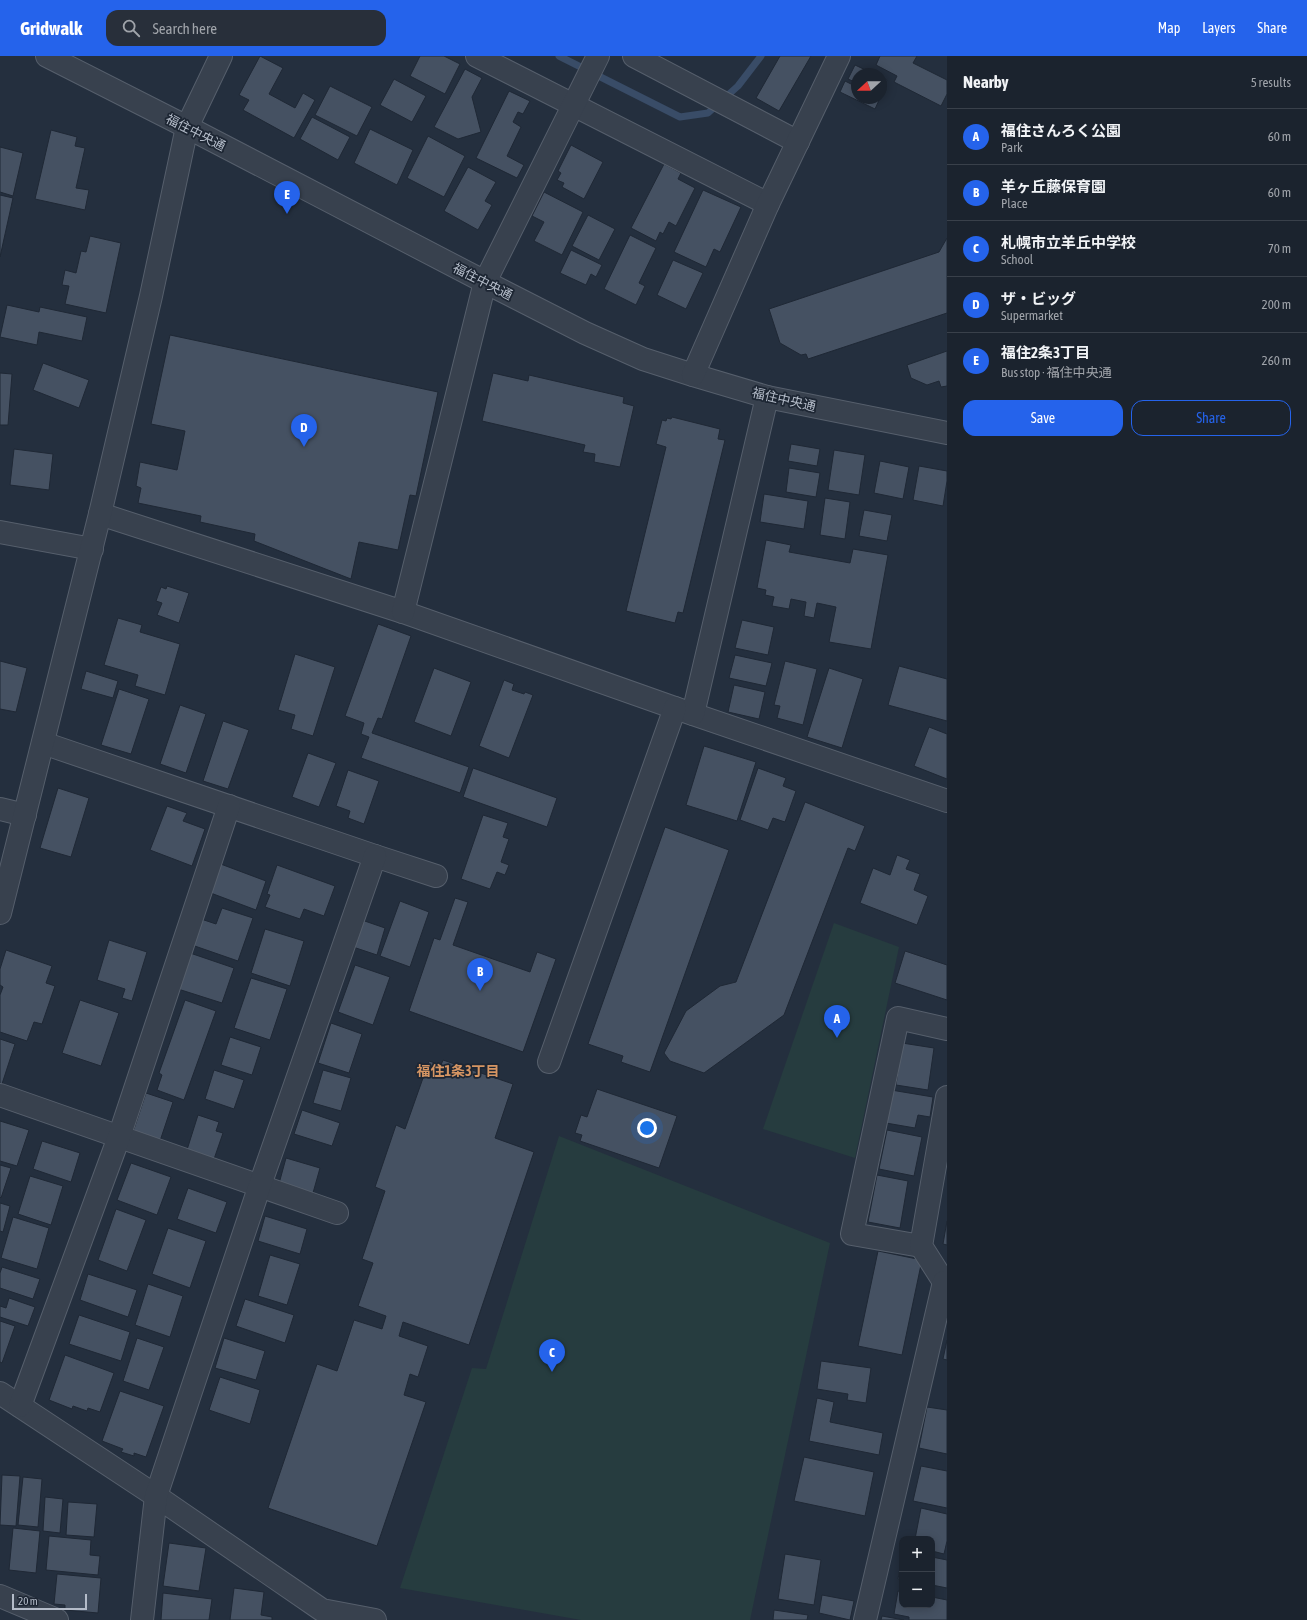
<!DOCTYPE html>
<meta charset="utf-8">
<style>
:root{--surface:#1b232e;--page:#282f3a;--text:#f1f3f6;--muted:#a0a4aa;--line:#39404a;--accent:#2563eb}
body{margin:0;font-family:"Asap Condensed","Noto Sans JP",sans-serif;background:var(--page);color:var(--text)}
.controls{position:absolute;right:12px;bottom:12px;display:grid;overflow:hidden;border-radius:8px;box-shadow:0 2px 10px #0003}
.controls button{width:36px;height:36px;display:grid;place-items:center;padding:0;border:0;border-bottom:1px solid var(--line);background:var(--surface);color:var(--text);font:20px sans-serif}
.compass{position:absolute;left:851px;top:12px;width:36px;height:36px;border-radius:50%;background:var(--surface);box-shadow:0 2px 10px #0003;rotate:249deg}
.scale{position:absolute;left:12px;bottom:10px;width:75px;box-sizing:border-box;padding-left:4px;border:2px solid #b4bcc9;border-top:0;font-size:11px;line-height:14px;white-space:nowrap;color:#b4bcc9;-webkit-text-stroke:3px #1d2633;paint-order:stroke}
.you{position:absolute;left:647px;top:1072px;width:14px;height:14px;margin:-10px;border:3px solid #fff;border-radius:50%;background:#1a73e8;box-shadow:0 0 0 6px #1a73e833}
.badge{display:grid;place-items:center;width:26px;height:26px;border-radius:50%;background:var(--accent);color:#fff;font-size:13px;font-weight:700}
.pin{position:absolute;translate:-50% -33px;filter:drop-shadow(0 1px 2px #0008)}
.pin::after{content:'';position:absolute;top:21px;width:14px;height:12px;background:inherit;clip-path:polygon(0 0,100% 0,50% 100%)}
.list{margin:0;padding:0;list-style:none}
h2{display:flex;justify-content:space-between;align-items:center;height:52px;margin:0;padding:0 16px;font-size:17px}
h2 small{font-size:13px;font-weight:400;color:var(--muted)}
.list li{display:grid;grid-template-columns:26px 1fr auto;gap:12px;align-items:center;box-sizing:border-box;height:56px;padding:0 16px;border-top:1px solid var(--line)}
.list b{display:block;font-size:15px;white-space:nowrap}
.list p{margin:0;font-size:13px;white-space:nowrap;color:var(--muted)}
.list em{font-size:13px;font-style:normal;color:var(--muted)}
.actions{display:flex;gap:8px;padding:12px 16px}
.actions a{flex:1;padding:9px 0;border:1px solid var(--accent);border-radius:12px;text-align:center;font-size:14px;color:var(--accent)}
.actions .main{background:var(--accent);color:#fff}
.icon{flex:none;width:22px;height:22px;fill:none;stroke:currentColor;stroke-width:2;stroke-linecap:round;stroke-linejoin:round}
.map{position:relative;flex:none;width:947px;height:1564px;overflow:hidden}
header{display:flex;align-items:center;gap:24px;box-sizing:border-box;height:56px;padding:0 20px;background:var(--accent);color:#fff}
header strong{font-size:19px}
nav{display:flex;gap:22px;margin-inline-start:auto;font-size:14px}
.search{width:280px;height:36px;background:var(--page);display:flex;align-items:center;gap:10px;box-sizing:border-box;padding:0 14px;border-radius:12px;color:var(--muted);font-size:15px}
main{display:flex}
aside{flex:1;background:var(--surface)}
.map>svg:first-child{display:block}
</style>
<header>
<strong>Gridwalk</strong>
<div class="search"><svg class="icon" aria-label="search" viewBox="0 0 24 24"><circle cx="10" cy="10" r="6"/><path d="M15 15l6 6"/></svg>Search here</div>
<nav><a>Map</a><a>Layers</a><a>Share</a></nav>
</header>
<main>
<div class="map">
<svg width="947" height="1564" viewBox="0 0 947 1564">
<rect width="100%" height="100%" fill="#242f3e"/>
<g fill="#263c3f">
<polygon points="834,867 899,891 855,1102 763,1073"/>
<polygon points="559,1080 830,1187 750,1564 581,1564 400,1532 472,1312 486,1313"/>
</g>
<g fill="none" stroke-linecap="round" stroke-linejoin="round">
<polyline stroke="#394c67" stroke-width="7" points="559,0 680,61 708,57 738,30 761,0"/>
</g>
<g fill="#455162" stroke="#1f2835">
<polygon points="260,0 283,12 269,38 295,52 303,37 315,44 294,82 243,54 249,44 239,39"/>
<polygon points="420,0 444,0 460,8 445,38 410,20"/>
<polygon points="780,0 811,0 779,55 756,42"/>
<polygon points="880,0 917,0 913,7 947,24 947,38 941,50 894,26 897,20 876,9"/>
<polygon points="855,9 874,18 857,18 857,27 848,23"/>
<polygon points="465,13 482,22 472,41 481,76 458,83 434,71"/>
<polygon points="881,21 887,24 881,37"/>
<polygon points="394,23 426,40 412,66 380,49"/>
<polygon points="845,25 857,31 857,42 880,42 875,53 840,36"/>
<polygon points="330,30 372,51 357,80 315,59"/>
<polygon points="509,35 530,45 523,58 518,56 513,66 521,71 507,100 524,109 517,122 476,102"/>
<polygon points="312,61 350,81 338,104 300,83"/>
<polygon points="370,73 413,94 397,129 354,107"/>
<polygon points="51,74 77,81 75,90 85,92 76,132 89,134 85,154 35,143"/>
<polygon points="428,80 465,100 444,141 407,122"/>
<polygon points="571,89 603,106 584,143 562,131 564,127 557,124 561,117 558,115"/>
<polygon points="0,91 23,97 13,140 0,136"/>
<polygon points="664,108 681,117 678,123 695,132 676,170 669,166 663,178 660,176 656,185 631,172"/>
<polygon points="468,111 496,126 485,145 492,149 478,174 444,155"/>
<polygon points="703,134 741,151 720,196 714,193 706,211 674,196"/>
<polygon points="544,136 583,156 562,199 534,185 544,166 532,160"/>
<polygon points="0,139 13,142 0,201"/>
<polygon points="588,159 615,173 599,204 572,190"/>
<polygon points="630,179 656,192 639,227 645,230 636,249 604,233"/>
<polygon points="90,180 121,187 106,257 65,248 69,230 62,229 65,214 76,217 81,195 86,196"/>
<polygon points="947,182 947,257 808,303 806,298 801,299 780,287 769,253 939,196"/>
<polygon points="571,194 602,209 596,221 591,218 586,229 560,217"/>
<polygon points="673,204 703,217 686,253 657,239"/>
<polygon points="7,249 39,256 40,251 87,261 82,285 39,276 37,289 0,281"/>
<polygon points="170,279 438,336 416,440 410,439 398,494 359,486 351,523 254,485 255,478 200,466 201,460 138,447 141,432 136,430 140,406 177,414 185,375 151,368"/>
<polygon points="947,295 947,330 941,331 939,325 927,329 911,322 907,309"/>
<polygon points="43,307 89,324 79,352 33,334"/>
<polygon points="0,317 12,318 8,369 0,369"/>
<polygon points="493,317 528,325 529,319 624,341 623,347 634,350 620,411 594,406 595,398 583,396 585,389 482,365"/>
<polygon points="672,361 720,373 718,383 725,384 683,557 678,556 675,567 626,555 666,391 656,388 662,364 666,365 667,362 671,363"/>
<polygon points="791,388 820,393 817,410 788,405"/>
<polygon points="14,393 53,398 49,434 10,429"/>
<polygon points="834,394 865,399 859,439 828,434"/>
<polygon points="880,405 909,411 903,443 874,437"/>
<polygon points="919,410 947,415 947,425 943,450 913,444"/>
<polygon points="789,412 820,417 816,441 786,436"/>
<polygon points="764,438 808,445 804,473 760,466"/>
<polygon points="825,442 850,446 845,483 820,479"/>
<polygon points="864,454 892,459 887,485 859,480"/>
<polygon points="766,484 791,489 789,496 850,507 853,493 888,499 871,593 829,586 836,551 817,547 814,562 804,560 806,546 791,543 789,553 772,550 774,541 765,539 766,534 757,532"/>
<polygon points="167,530 189,537 179,567 157,559 162,547 156,545 161,531 166,533"/>
<polygon points="118,562 142,569 140,576 180,588 165,639 135,630 138,619 104,609"/>
<polygon points="742,564 774,571 768,599 735,592"/>
<polygon points="378,568 411,580 382,663 378,662 372,677 469,711 460,737 361,702 369,681 361,678 364,667 345,660"/>
<polygon points="295,598 335,611 313,680 291,673 295,659 278,654"/>
<polygon points="735,599 772,607 766,630 729,622"/>
<polygon points="0,605 27,612 16,656 0,653"/>
<polygon points="785,605 817,613 803,669 777,662 780,650 774,649"/>
<polygon points="899,610 947,623 947,665 888,649"/>
<polygon points="434,612 471,626 451,680 414,666"/>
<polygon points="829,612 863,623 842,692 807,681"/>
<polygon points="86,615 118,625 113,642 81,633"/>
<polygon points="504,624 514,628 512,634 524,638 525,636 533,639 509,702 479,690"/>
<polygon points="734,629 765,636 759,663 728,656"/>
<polygon points="119,633 149,643 131,698 101,689"/>
<polygon points="180,649 206,658 186,717 160,708"/>
<polygon points="223,665 249,674 228,733 203,725"/>
<polygon points="929,671 947,678 947,723 914,710"/>
<polygon points="704,690 756,706 737,765 686,749"/>
<polygon points="308,697 336,707 319,751 292,741"/>
<polygon points="473,712 557,742 547,771 463,741"/>
<polygon points="758,712 786,722 783,730 796,735 785,766 773,762 768,774 740,764"/>
<polygon points="348,714 379,725 364,768 348,762 350,755 336,750"/>
<polygon points="58,732 89,742 71,801 40,792"/>
<polygon points="805,746 865,770 855,795 848,792 784,959 704,1017 670,1005 664,997 686,955 720,930 736,926"/>
<polygon points="167,750 187,757 183,765 205,773 192,810 150,794"/>
<polygon points="483,759 508,767 503,781 509,783 501,806 509,809 505,819 497,816 490,833 461,823"/>
<polygon points="665,771 729,794 650,1016 621,1006 623,1000 588,988"/>
<polygon points="897,799 910,804 906,813 920,818 914,834 928,840 917,869 860,847 873,812 890,819"/>
<polygon points="218,807 266,825 256,854 208,836"/>
<polygon points="277,809 335,830 324,860 304,853 300,863 265,851 270,839 267,838"/>
<polygon points="455,842 468,846 453,889 530,916 537,896 556,903 523,996 409,955 434,882 440,884"/>
<polygon points="400,845 429,856 410,911 380,900"/>
<polygon points="222,852 253,862 238,905 189,888 198,862 216,868"/>
<polygon points="356,862 385,872 377,899 347,889"/>
<polygon points="265,873 304,885 290,930 251,917"/>
<polygon points="109,884 147,896 132,945 122,942 125,933 97,924"/>
<polygon points="6,894 52,910 46,927 55,930 42,968 34,966 27,985 0,976 0,939 3,931 0,929 0,913"/>
<polygon points="905,895 947,909 947,944 895,927"/>
<polygon points="190,897 234,912 222,947 178,933"/>
<polygon points="355,909 390,921 373,969 338,956"/>
<polygon points="251,922 287,933 270,984 234,972"/>
<polygon points="80,944 119,957 101,1010 62,997"/>
<polygon points="185,944 216,955 184,1044 157,1034 162,1019 159,1017"/>
<polygon points="331,967 362,978 349,1017 318,1007"/>
<polygon points="230,981 261,991 252,1019 221,1009"/>
<polygon points="0,983 15,988 1,1031 0,1031"/>
<polygon points="902,987 934,992 928,1034 896,1029"/>
<polygon points="443,1004 513,1028 495,1082 534,1096 469,1289 403,1266 399,1280 428,1290 418,1321 410,1318 404,1339 426,1346 377,1490 268,1452 317,1308 337,1315 354,1264 382,1273 386,1260 358,1250 373,1207 362,1203 385,1135 375,1131 396,1069 405,1073 429,1005 441,1009"/>
<polygon points="214,1014 244,1024 234,1053 205,1043"/>
<polygon points="323,1014 351,1022 341,1055 313,1047"/>
<polygon points="597,1033 677,1060 659,1112 580,1085 582,1079 575,1077 581,1059 587,1061"/>
<polygon points="891,1034 933,1041 930,1061 918,1059 915,1072 886,1067"/>
<polygon points="146,1037 173,1046 160,1085 133,1076"/>
<polygon points="302,1054 340,1067 332,1090 294,1078"/>
<polygon points="198,1059 219,1066 216,1075 223,1077 213,1106 186,1097"/>
<polygon points="0,1065 29,1074 17,1110 0,1105"/>
<polygon points="887,1074 922,1081 914,1120 879,1113"/>
<polygon points="42,1085 80,1097 71,1126 33,1113"/>
<polygon points="286,1102 320,1112 311,1144 277,1135"/>
<polygon points="131,1107 171,1121 157,1159 117,1144"/>
<polygon points="0,1109 11,1112 1,1142 0,1141"/>
<polygon points="877,1119 908,1125 900,1172 868,1166"/>
<polygon points="30,1120 63,1130 51,1169 18,1158"/>
<polygon points="188,1132 227,1146 216,1177 177,1163"/>
<polygon points="0,1147 10,1150 3,1176 0,1175"/>
<polygon points="116,1153 146,1164 127,1215 98,1204"/>
<polygon points="265,1160 307,1173 300,1198 258,1185"/>
<polygon points="13,1161 49,1172 37,1213 1,1202"/>
<polygon points="947,1165 947,1189 943,1188"/>
<polygon points="168,1172 206,1185 190,1232 152,1218"/>
<polygon points="878,1195 922,1204 902,1299 858,1290"/>
<polygon points="270,1199 300,1208 287,1249 258,1240"/>
<polygon points="2,1211 40,1223 33,1243 0,1232 0,1217"/>
<polygon points="88,1218 137,1234 128,1261 80,1244"/>
<polygon points="148,1228 183,1240 170,1281 135,1269"/>
<polygon points="9,1242 35,1251 28,1270 0,1261 0,1250 6,1252"/>
<polygon points="245,1243 294,1259 285,1287 236,1270"/>
<polygon points="79,1259 130,1276 121,1305 69,1288"/>
<polygon points="0,1265 15,1270 2,1307 0,1306"/>
<polygon points="137,1282 164,1291 149,1334 123,1325"/>
<polygon points="224,1282 265,1295 256,1324 215,1312"/>
<polygon points="947,1284 947,1304 943,1303"/>
<polygon points="65,1299 114,1317 100,1356 88,1352 87,1355 73,1350 72,1353 49,1344"/>
<polygon points="821,1305 871,1312 866,1347 847,1344 848,1338 817,1333"/>
<polygon points="220,1321 260,1334 250,1368 209,1354"/>
<polygon points="120,1335 164,1350 146,1401 134,1397 134,1400 121,1396 123,1393 102,1385"/>
<polygon points="817,1342 834,1346 830,1366 883,1377 879,1399 809,1385"/>
<polygon points="927,1351 947,1354 947,1398 919,1392"/>
<polygon points="804,1401 874,1416 865,1460 794,1445"/>
<polygon points="921,1410 947,1415 947,1452 913,1445"/>
<polygon points="2,1419 20,1420 16,1470 0,1469"/>
<polygon points="23,1421 42,1423 38,1471 18,1469"/>
<polygon points="45,1441 63,1443 60,1477 43,1475"/>
<polygon points="68,1446 97,1448 94,1481 66,1479"/>
<polygon points="921,1452 947,1458 947,1485 944,1498 932,1495 932,1483 915,1483"/>
<polygon points="13,1472 40,1475 36,1517 9,1514"/>
<polygon points="49,1480 91,1484 90,1499 100,1500 98,1519 46,1514"/>
<polygon points="169,1487 206,1492 199,1535 163,1530"/>
<polygon points="785,1498 821,1504 814,1549 778,1543"/>
<polygon points="932,1501 947,1504 947,1532 932,1529"/>
<polygon points="902,1502 902,1524 898,1523"/>
<polygon points="57,1518 101,1522 98,1557 65,1554 65,1549 54,1548"/>
<polygon points="234,1532 264,1536 261,1559 272,1561 272,1564 230,1564"/>
<polygon points="898,1535 902,1536 902,1549 932,1549 932,1541 947,1544 947,1564 909,1564 909,1561 894,1558"/>
<polygon points="163,1537 212,1543 209,1564 161,1564"/>
<polygon points="822,1539 854,1545 850,1564 819,1557"/>
<polygon points="774,1554 808,1559 807,1564 773,1564"/>
<polygon points="882,1560 904,1564 881,1564"/>
</g>
<g fill="none" stroke-linecap="round" stroke-linejoin="round">
<g stroke="#565f6c" stroke-width="24">
<g id="minor">
<polyline points="47,0 187,71 485,226 585,277 643,303 693,319 767,341 947,377"/>
<polyline points="477,0 768,148"/>
<polyline points="634,0 798,86"/>
<polyline points="693,319 768,148 839,0"/>
<polyline points="100,458 403,556 675,652 947,745"/>
<polyline points="0,476 92,493"/>
<polyline points="403,556 485,226 598,0"/>
<polyline points="693,658 767,341"/>
<polyline points="43,687 375,800 436,820"/>
<polyline points="0,753 25,759"/>
<polyline points="0,857 100,458 151,240 187,71 221,0"/>
<polyline points="549,1006 675,652"/>
<polyline points="0,1039 337,1157"/>
<polyline points="921,1190 852,1178 898,962 947,973"/>
<polyline points="944,1226 921,1190 947,1041"/>
<polyline points="0,1337 156,1440 322,1554 375,1564"/>
<polyline points="20,1350 119,1081 229,750"/>
<polyline points="0,1540 57,1564"/>
<polyline points="142,1564 156,1440 260,1129 375,800"/>
<polyline points="865,1564 944,1226 947,1226"/>
</g>
</g>
<use href="#minor" stroke="#38414e" stroke-width="22"/>
</g>
<g text-anchor="middle" stroke-width="3.5" stroke-linejoin="round" paint-order="stroke">
<g font-size="13" fill="#b4bcc9" stroke="#1d2633">
<text transform="translate(196 76) rotate(27)" y="5">福住中央通</text>
<text transform="translate(483 225) rotate(27)" y="5">福住中央通</text>
<text transform="translate(784 343) rotate(13)" y="5">福住中央通</text>
</g>
<g font-size="14" font-weight="bold" fill="#d59563" stroke="#1d2633">
<text x="458" y="1020">福住1条3丁目</text>
</g>
</g>
</svg>
<div class="controls">
<button>+</button>
<button>−</button>
</div>
<svg class="compass" viewBox="-18 -18 36 36"><path d="M0-13l5 13h-10z" fill="#e53935"/><path d="M0 13l5-13h-10z" fill="#a0a4aa"/></svg>
<div class="scale">20 m</div>
<div class="you"></div>
<div class="pin badge" style="left:837px;top:982px">A</div>
<div class="pin badge" style="left:480px;top:935px">B</div>
<div class="pin badge" style="left:552px;top:1316px">C</div>
<div class="pin badge" style="left:304px;top:391px">D</div>
<div class="pin badge" style="left:287px;top:158px">E</div>
</div>
<aside>
<h2>Nearby<small>5 results</small></h2>
<ul class="list">
<li><span class="badge">A</span><div><b>福住さんろく公園</b><p>Park</p></div><em>60 m</em></li>
<li><span class="badge">B</span><div><b>羊ヶ丘藤保育園</b><p>Place</p></div><em>60 m</em></li>
<li><span class="badge">C</span><div><b>札幌市立羊丘中学校</b><p>School</p></div><em>70 m</em></li>
<li><span class="badge">D</span><div><b>ザ・ビッグ</b><p>Supermarket</p></div><em>200 m</em></li>
<li><span class="badge">E</span><div><b>福住2条3丁目</b><p>Bus stop · 福住中央通</p></div><em>260 m</em></li>
</ul>
<div class="actions"><a class="main">Save</a><a>Share</a></div>
</aside>
</main>
